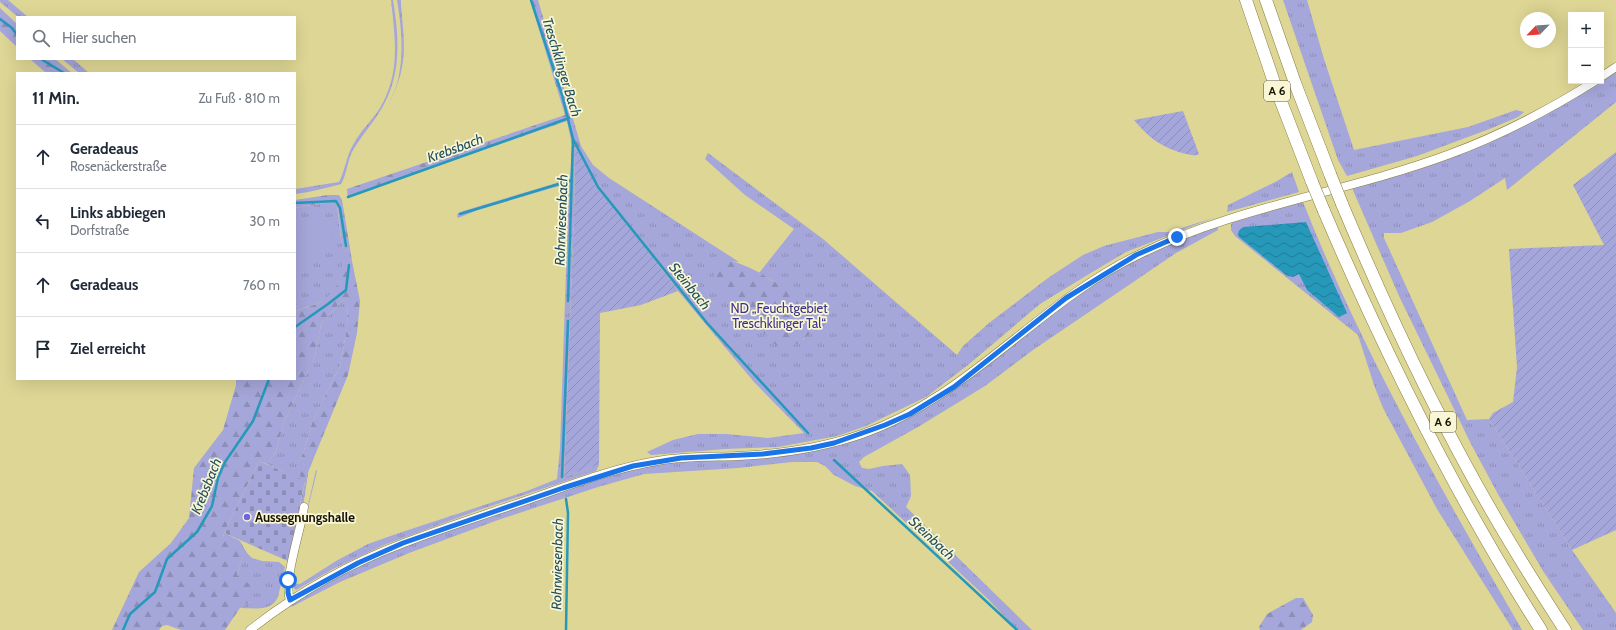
<!DOCTYPE html>
<html lang="de">
<meta charset="utf-8">
<style>
:root{--surface:#fff;--page:#f6f6f7;--text:#1f2937;--muted:#747a83;--line:#e0e1e3}
body{margin:0;font-family:Cabin,sans-serif;background:var(--page);color:var(--text)}
.controls{position:absolute;right:12px;top:12px;display:grid;overflow:hidden;border-radius:0px;box-shadow:0 4px 16px #0002}
.controls button{width:36px;height:36px;display:grid;place-items:center;padding:0;border:0;border-bottom:1px solid var(--line);background:var(--surface);color:var(--text);font:20px sans-serif}
.compass{position:absolute;left:1520px;top:12px;width:36px;height:36px;border-radius:50%;background:var(--surface);box-shadow:0 4px 16px #0002;rotate:245deg}
.stop{position:absolute;width:12px;height:12px;margin:-9px;border:3px solid #1a73e8;border-radius:50%;background:#fff}
.stop.end{background:#1a73e8;border-color:#fff;box-shadow:0 1px 4px #0008}
.list{margin:0;padding:0;list-style:none}
h2{display:flex;justify-content:space-between;align-items:center;height:52px;margin:0;padding:0 16px;font-size:17px}
h2 small{font-size:13px;font-weight:400;color:var(--muted)}
.list li{display:grid;grid-template-columns:26px 1fr auto;gap:12px;align-items:center;box-sizing:border-box;height:64px;padding:0 16px;border-top:1px solid var(--line)}
.list b{display:block;font-size:15px;white-space:nowrap}
.list p{margin:0;font-size:13px;white-space:nowrap;color:var(--muted)}
.list em{font-size:13px;font-style:normal;color:var(--muted)}
.icon{flex:none;width:22px;height:22px;fill:none;stroke:currentColor;stroke-width:2;stroke-linecap:round;stroke-linejoin:round}
.map{position:relative;flex:none;width:1616px;height:630px;overflow:hidden}
.search{position:absolute;background:var(--surface);box-shadow:0 4px 16px #0002;left:16px;top:16px;width:280px;height:44px;display:flex;align-items:center;gap:10px;box-sizing:border-box;padding:0 14px;border-radius:0px;color:var(--muted);font-size:15px}
.panel{position:absolute;background:var(--surface);box-shadow:0 4px 16px #0002;left:16px;top:72px;width:280px;height:308px;border-radius:0px}
.map>svg:first-child{display:block}
</style>
<div class="map">
<svg width="1616" height="630" viewBox="0 0 1616 630">
<defs>
<pattern id="grass-tufts" width="24" height="20" patternUnits="userSpaceOnUse"><rect width="24" height="20" fill="#a5a6d9"/><path d="M3 7l-1-3M5 7V3M7 7l1-3M15 17l-1-3M17 17v-4M19 17l1-3" fill="none" stroke="#8d8eb8"/></pattern>
<pattern id="forest-firs" width="22" height="20" patternUnits="userSpaceOnUse"><rect width="22" height="20" fill="#a5a6d9"/><path d="M5 1l3.5 6h-7zM16 11l3.5 6h-7z" fill="#8d8eb8"/></pattern>
<pattern id="cemetery-stones" width="16" height="16" patternUnits="userSpaceOnUse"><rect width="16" height="16" fill="#a5a6d9"/><path d="M2 7V4a2 2 0 0 1 4 0v3zM10 15v-3a2 2 0 0 1 4 0v3z" fill="#8d8eb8"/></pattern>
<pattern id="garden-furrows" width="10" height="10" patternUnits="userSpaceOnUse"><rect width="10" height="10" fill="#a5a6d9"/><path d="M-1 1l2-2M0 10L10 0M9 11l2-2" fill="none" stroke="#8d8eb8"/></pattern>
<pattern id="water-waves" width="16" height="10" patternUnits="userSpaceOnUse"><rect width="16" height="10" fill="#2699bb"/><path d="M0 5q4-4 8 0t8 0" fill="none" stroke="#207c96"/></pattern>
</defs>
<rect width="100%" height="100%" fill="#ddd694"/>
<g fill="url(#grass-tufts)">
<polygon points="0,0 8,0 28,17 18,17 0,2"/>
<path d="M391,0H393C399,37 402,74 382,108C373,123 361,136 352,152C347,162 347,174 341,184C326,188 311,192 295,194V189L339,182C345,171 346,157 353,145C360,131 372,121 380,108C401,73 395,38 391,0Z"/>
<path d="M397,0H401V5C405,49 408,67 387,108C392,97 397,87 399,75C404,51 401,24 397,0Z"/>
<polygon points="1283,0 1307,0 1324,59 1354,150 1468,127 1516,110 1524,112 1518,117 1492,128 1417,156 1347,176 1338,160"/>
<polygon points="62,59 73,59 89,73 79,73"/>
<polygon points="1616,70 1616,102 1507,190 1505,178 1470,201 1432,222 1401,233 1384,233 1384,238 1467,420 1489,419 1572,550 1616,613 1616,630 1583,630 1543,571 1499,496 1471,444 1399,296 1352,188 1429,166 1492,139 1598,81 1601,81 1601,79"/>
<polygon points="572,145 575,149 574,216 564,477 599,465 596,471 479,510 384,545 333,569 296,590 291,586 293,583 300,584 336,561 368,544 399,533 527,491 557,479 560,448 569,183 478,210 458,218 457,216 458,213 463,211 570,179"/>
<polygon points="581,146 593,165 609,178 739,262 729,261 803,340 816,328 815,320 772,280 759,273 794,229 745,195 705,159 708,153 823,239 957,355 963,346 989,323 1048,278 1083,255 1104,246 1158,232 1169,232 1213,218 1126,252 1089,274 1040,304 968,365 926,397 866,426 837,436 778,447 725,449 651,455 647,452 673,440 698,434 726,434 768,438 804,433 754,382 678,291 592,177 577,148"/>
<polygon points="1292,172 1299,192 1227,212 1228,205 1277,181"/>
<path d="M330,202L336,203C340,218 339,234 343,249L346,251L350,248L352,261L349,260C335,295 332,300 295,311V208Z"/>
<path d="M1303,202C1362,351 1442,491 1522,630H1513L1437,509L1383,408L1374,385L1358,335L1235,236L1231,230V224L1234,221Z"/>
<polygon points="1217,227 1218,228 1218,230 1176,253 1033,350 985,386 918,427 864,457 859,462 862,468 869,469 883,466 902,464 910,475 911,496 906,507 1032,630 1017,630 988,599 872,491 855,486 834,475 825,466 817,462 792,462 738,468 644,474 598,487 498,520 409,553 340,582 293,606 287,607 352,568 417,540 617,473 664,462 818,449 903,418 1097,279 1152,250"/>
<polygon points="343,300 348,302 347,328 340,366 312,423 303,454 299,461 306,477 309,467 303,507 289,561 288,561 305,482 267,464 276,451 284,422 315,356 321,324"/>
<polygon points="316,470 317,471 299,545"/>
<path d="M224,533L240,541L247,553L252,558L262,561L279,562L285,567L278,597C271,612 254,608 240,608L251,601L237,575L243,557L223,537Z"/>
</g>
<g fill="url(#forest-firs)">
<polygon points="530,0 538,0 581,146 575,149 572,145 567,121 348,197 347,189 565,115"/>
<polygon points="0,8 17,24 17,47 0,31"/>
<polygon points="30,59 55,59 72,73 46,73"/>
<path d="M328,195H339L342,200L350,248L346,251L343,249C339,234 341,218 336,203L330,202L295,208V200Z"/>
<path d="M349,260L352,261L360,301L357,333L348,375L306,477L301,478L298,468L299,461L303,454L312,423L340,366L347,328L348,303L343,300L321,324L315,356L284,422L276,451L267,464L259,461L224,533L223,537L241,548L243,557L237,575L253,587L251,601L240,608L225,630H181L167,625L162,626L159,630H112L139,572L171,543L189,518L194,468L223,430L236,385V379H295V311C316,305 328,301 340,281L338,273L344,262Z"/>
<path d="M729,261C754,264 812,303 816,328C805,339 793,350 777,346L719,290L713,278L720,264Z"/>
<polygon points="1296,598 1303,598 1313,615 1312,622 1301,630 1260,630 1259,627 1267,614"/>
</g>
<polygon fill="url(#cemetery-stones)" points="259,461 305,481 288,561 224,533"/>
<g fill="url(#garden-furrows)">
<path d="M1183,111L1199,154L1197,155C1192,156 1188,154 1182,153C1160,146 1149,138 1134,120Z"/>
<polygon points="577,148 592,177 678,291 641,305 600,313 599,465 564,477 574,216 575,149"/>
<polygon points="1616,152 1616,530 1572,550 1489,419 1493,413 1513,402 1517,367 1509,249 1604,245 1573,185"/>
</g>
<polygon fill="#a5a6d9" points="323,219 331,226 332,238 329,244 297,276 295,275 295,237 318,220"/>
<path fill="url(#water-waves)" d="M1306,222L1347,313L1339,317L1307,290L1299,274L1293,277L1286,275L1239,237C1237,232 1239,229 1244,227Z"/>
<g fill="none" stroke-linecap="round" stroke-linejoin="round">
<g stroke="#2699bb" stroke-width="2.5">
<polyline points="531,0 562,95 573,139 568,301"/>
<polyline points="0,19 12,28 17,35"/>
<polyline points="41,59 64,73"/>
<polyline points="573,139 598,187 707,323 808,433"/>
<polyline points="348,197 569,118"/>
<polyline points="295,203 336,201 340,208 346,246"/>
<polyline points="460,214 572,180"/>
<polyline points="295,327 328,304 346,290 349,265"/>
<polyline points="834,460 1017,630"/>
<polyline points="562,477 568,321"/>
<polyline points="123,630 130,614 155,592 167,559 197,532 208,513 212,506 218,478 225,462 253,421 269,379"/>
<polyline points="566,630 568,513 566,499"/>
</g>
<g stroke="#857e3e" stroke-width="9">
<g id="minor">
<polyline points="1601,77 1616,67"/>
<path d="M290,600C283,580 301,530 304,507"/>
<path d="M250,630C297,593 348,564 404,543C440,529 478,517 516,504C562,488 609,469 657,461C684,456 711,457 738,456C780,454 822,448 862,434C969,397 1039,302 1140,254C1238,206 1348,192 1450,154C1501,135 1549,110 1595,81"/>
</g>
</g>
<g stroke="#857e3e" stroke-width="13">
<g id="highway">
<polyline points="1246,0 1277,91 1312,182"/>
<polyline points="1266,0 1295,83 1330,174"/>
<path d="M1342,204C1387,311 1436,416 1495,517C1517,555 1541,593 1565,630"/>
<path d="M1324,211C1386,356 1456,497 1541,630"/>
</g>
</g>
<use href="#minor" stroke="#fff" stroke-width="8"/>
<use href="#highway" stroke="#fff" stroke-width="12"/>
<g stroke="#857e3e" stroke-width="13" stroke-linecap="butt">
<g id="highway-bridge">
<polyline points="1330,174 1342,204"/>
<polyline points="1312,182 1324,211"/>
</g>
</g>
<use href="#highway-bridge" stroke="#fff" stroke-width="12"/>
</g>
<g fill="none" stroke-linecap="round" stroke-linejoin="round">
<polyline stroke="#1a73e8" stroke-width="5" points="288,580 288,593 290,600 358,563 403,543 563,488 633,466 681,458 763,454 811,448 834,443 885,425 910,414 954,387 1066,298 1136,255 1177,237"/>
</g>
<circle fill="#6f65df" stroke="#f9f6d5" stroke-width="1.5" cx="247" cy="517" r="4"/>
<g text-anchor="middle" stroke-width="3.5" stroke-linejoin="round" paint-order="stroke">
<g fill="#f9f6d5" stroke="#5a5740" stroke-width="1">
<rect x="1264" y="81" width="26" height="20" rx="3"/>
<rect x="1430" y="412" width="26" height="20" rx="3"/>
</g>
<g font-size="12" font-weight="bold" fill="#161300">
<text x="1277" y="95">A 6</text>
<text x="1443" y="426">A 6</text>
</g>
<g font-size="13" fill="#3c3188" stroke="#f9f6d5">
<text x="779" y="313">ND „Feuchtgebiet<tspan x="779" dy="15">Treschklinger Tal“</tspan></text>
</g>
<g font-size="13" font-weight="bold" fill="#161300" stroke="#f9f6d5" text-anchor="start">
<text x="255" y="522">Aussegnungshalle</text>
</g>
<g font-size="14" font-style="italic" fill="#214f5e" stroke="#f9f6d5">
<text transform="translate(562 67) rotate(73)" y="5">Treschklinger Bach</text>
<text transform="translate(455 148) rotate(-20)" y="5">Krebsbach</text>
<text transform="translate(561 220) rotate(-88)" y="5">Rohrwiesenbach</text>
<text transform="translate(690 286) rotate(51)" y="5">Steinbach</text>
<text transform="translate(206 486) rotate(-68)" y="5">Krebsbach</text>
<text transform="translate(932 538) rotate(43)" y="5">Steinbach</text>
<text transform="translate(557 564) rotate(-89)" y="5">Rohrwiesenbach</text>
</g>
</g>
</svg>
<div class="controls">
<button>+</button>
<button>−</button>
</div>
<svg class="compass" viewBox="-18 -18 36 36"><path d="M0-13l5 13h-10z" fill="#e53935"/><path d="M0 13l5-13h-10z" fill="#747a83"/></svg>
<div class="stop" style="left:288px;top:580px"></div>
<div class="stop end" style="left:1177px;top:237px"></div>
<div class="search"><svg class="icon" aria-label="search" viewBox="0 0 24 24"><circle cx="10" cy="10" r="6"/><path d="M15 15l6 6"/></svg>Hier suchen</div>
<section class="panel">
<h2>11 Min.<small>Zu Fuß · 810 m</small></h2>
<ul class="list">
<li><svg class="icon" aria-label="ahead" viewBox="0 0 24 24"><path d="M12 20V5M6 11l6-6 6 6"/></svg><div><b>Geradeaus</b><p>Rosenäckerstraße</p></div><em>20 m</em></li>
<li><svg class="icon" aria-label="left" viewBox="0 0 24 24"><path d="M17 20v-9H6M10 6l-5 5 5 5"/></svg><div><b>Links abbiegen</b><p>Dorfstraße</p></div><em>30 m</em></li>
<li><svg class="icon" aria-label="ahead" viewBox="0 0 24 24"><path d="M12 20V5M6 11l6-6 6 6"/></svg><div><b>Geradeaus</b></div><em>760 m</em></li>
<li><svg class="icon" aria-label="arrive" viewBox="0 0 24 24"><path d="M6 21V4h12l-3 4 3 4H6"/></svg><div><b>Ziel erreicht</b></div></li>
</ul>
</section>
</div>
